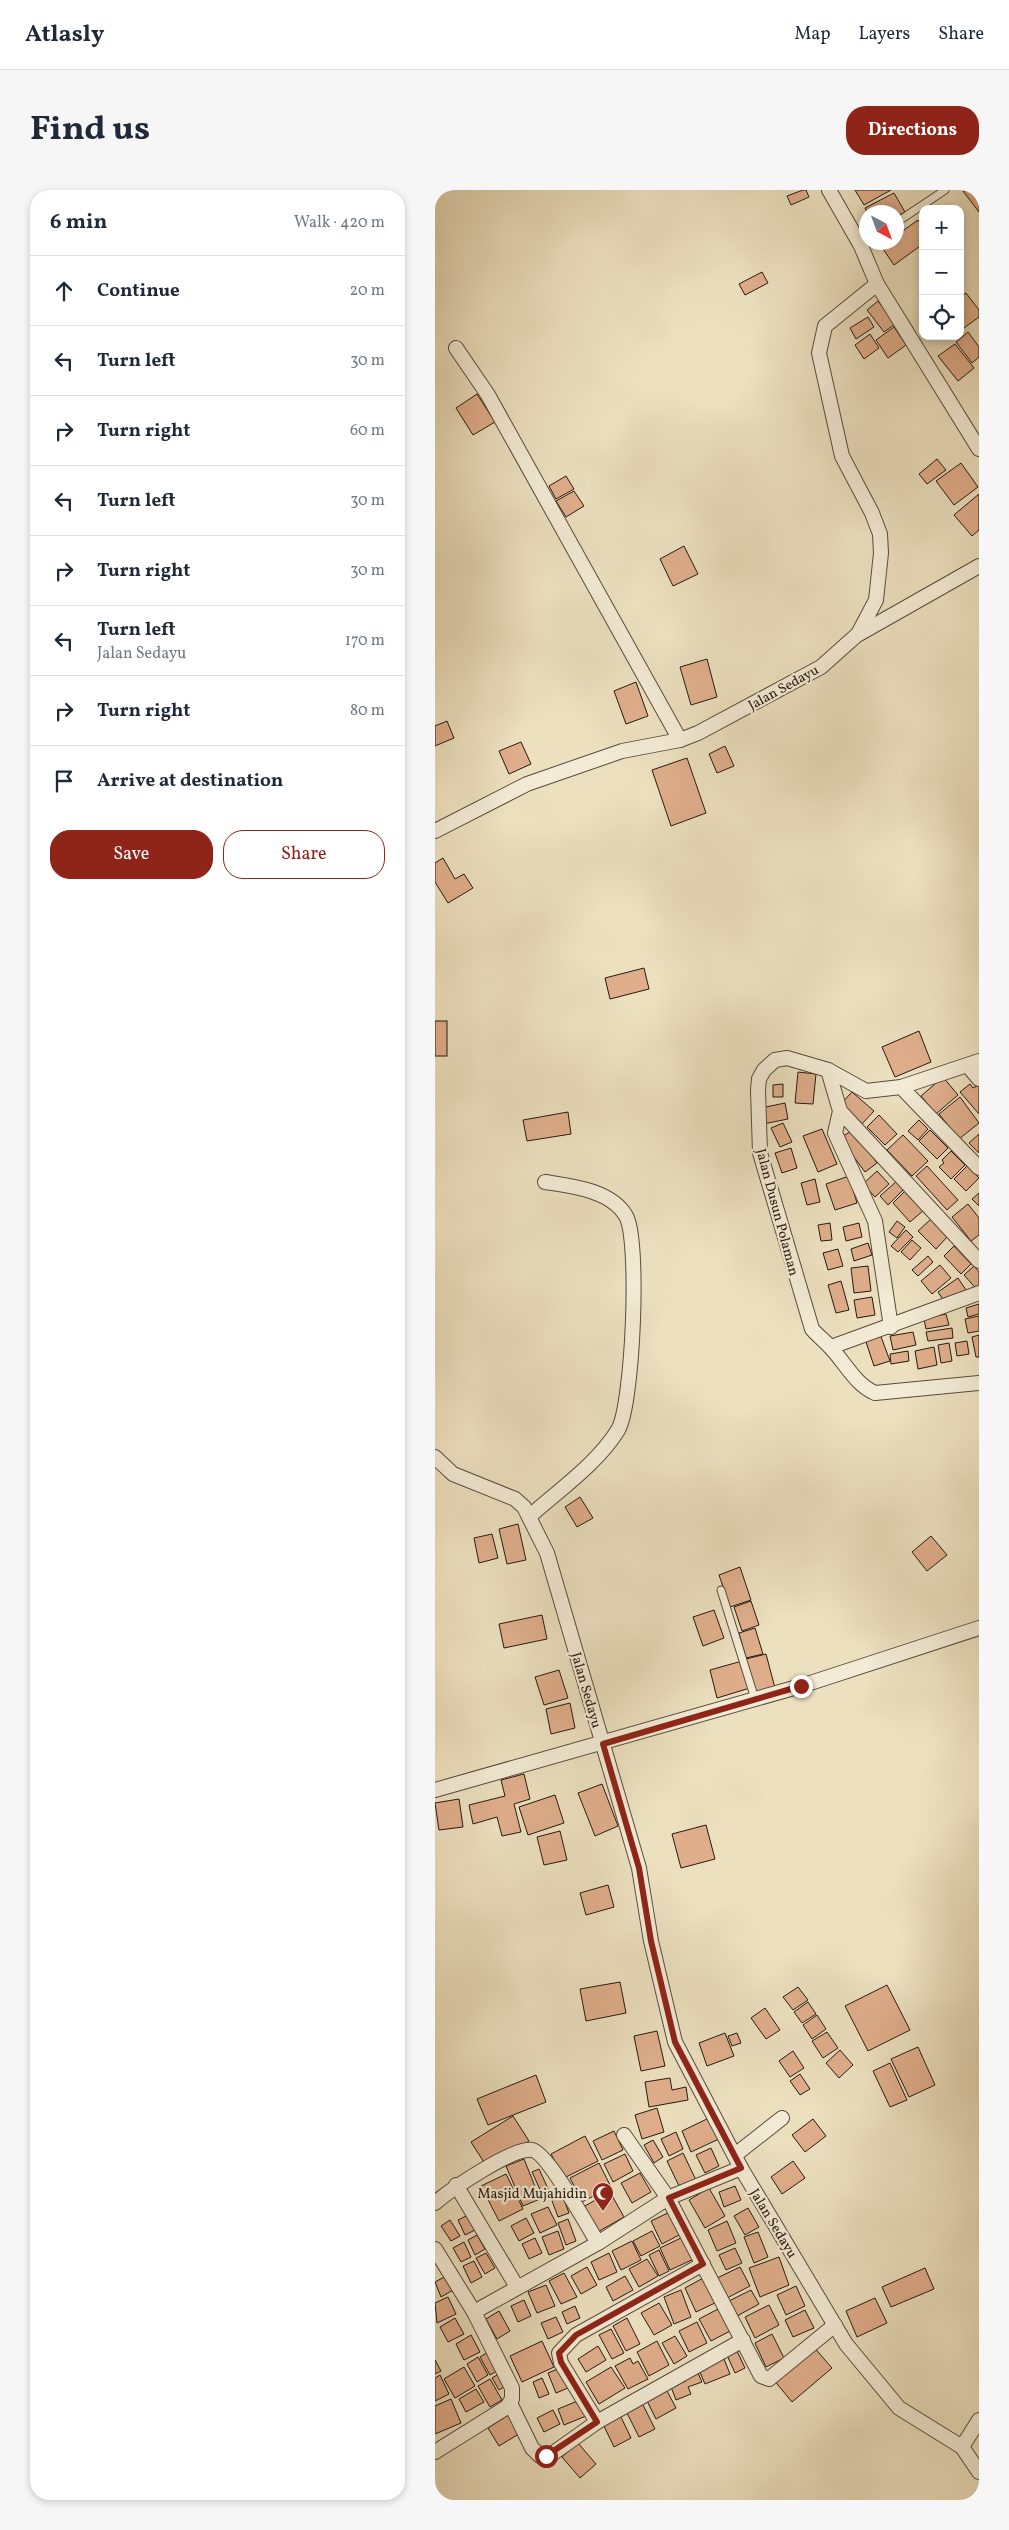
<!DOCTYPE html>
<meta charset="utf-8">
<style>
:root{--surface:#fff;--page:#f6f6f7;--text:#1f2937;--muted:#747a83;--line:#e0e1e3;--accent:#8f2418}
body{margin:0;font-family:Vollkorn,serif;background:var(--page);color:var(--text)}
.controls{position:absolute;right:15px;top:15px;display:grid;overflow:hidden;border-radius:10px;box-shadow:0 2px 8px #0003}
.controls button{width:45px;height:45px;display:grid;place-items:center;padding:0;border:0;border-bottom:1px solid var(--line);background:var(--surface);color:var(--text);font:25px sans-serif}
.compass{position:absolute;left:424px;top:15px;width:45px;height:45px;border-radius:50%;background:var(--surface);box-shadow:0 2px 8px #0003;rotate:139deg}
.stop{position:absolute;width:15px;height:15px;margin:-11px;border:4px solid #8f2418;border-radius:50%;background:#fff}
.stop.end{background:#8f2418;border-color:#fff;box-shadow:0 1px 5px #0008}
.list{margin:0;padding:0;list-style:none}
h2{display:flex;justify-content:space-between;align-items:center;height:65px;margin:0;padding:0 20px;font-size:21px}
h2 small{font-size:16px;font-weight:400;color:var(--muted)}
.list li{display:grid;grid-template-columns:32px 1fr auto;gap:15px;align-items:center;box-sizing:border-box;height:70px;padding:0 20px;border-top:1px solid var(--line)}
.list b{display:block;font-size:19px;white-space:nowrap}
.list p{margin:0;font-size:16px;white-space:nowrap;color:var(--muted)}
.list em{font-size:16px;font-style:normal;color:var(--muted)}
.actions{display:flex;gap:10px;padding:15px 20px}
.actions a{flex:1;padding:11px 0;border:1px solid var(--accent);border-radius:20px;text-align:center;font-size:18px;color:var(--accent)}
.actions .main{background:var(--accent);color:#fff}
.icon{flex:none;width:28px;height:28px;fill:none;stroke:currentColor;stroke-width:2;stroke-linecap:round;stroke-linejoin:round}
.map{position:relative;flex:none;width:544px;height:2310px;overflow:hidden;border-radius:20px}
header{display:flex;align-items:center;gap:30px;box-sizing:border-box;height:70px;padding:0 25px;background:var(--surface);border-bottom:1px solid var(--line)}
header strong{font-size:24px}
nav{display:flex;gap:28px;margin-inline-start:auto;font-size:18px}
.intro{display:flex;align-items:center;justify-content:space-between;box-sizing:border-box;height:120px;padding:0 30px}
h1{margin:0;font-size:35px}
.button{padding:12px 22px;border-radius:20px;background:var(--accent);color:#fff;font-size:18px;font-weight:700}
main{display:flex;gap:30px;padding:0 30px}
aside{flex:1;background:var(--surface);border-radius:20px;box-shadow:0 2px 8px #0003}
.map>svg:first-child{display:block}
</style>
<header>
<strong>Atlasly</strong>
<nav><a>Map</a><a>Layers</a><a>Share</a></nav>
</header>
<div class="intro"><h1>Find us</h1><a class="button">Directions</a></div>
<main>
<aside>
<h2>6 min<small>Walk · 420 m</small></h2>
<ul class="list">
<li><svg class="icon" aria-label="ahead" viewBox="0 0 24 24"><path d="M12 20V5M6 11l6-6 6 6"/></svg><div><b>Continue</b></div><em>20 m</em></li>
<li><svg class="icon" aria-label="left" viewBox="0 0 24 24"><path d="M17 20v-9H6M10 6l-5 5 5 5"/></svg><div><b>Turn left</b></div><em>30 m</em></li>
<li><svg class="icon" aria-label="right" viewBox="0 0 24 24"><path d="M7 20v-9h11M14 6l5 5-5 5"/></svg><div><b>Turn right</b></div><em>60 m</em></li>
<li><svg class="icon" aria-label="left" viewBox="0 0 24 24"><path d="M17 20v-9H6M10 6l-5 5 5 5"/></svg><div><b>Turn left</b></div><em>30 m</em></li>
<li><svg class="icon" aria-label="right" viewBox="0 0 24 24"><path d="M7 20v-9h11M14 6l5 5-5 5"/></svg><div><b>Turn right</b></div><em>30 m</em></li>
<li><svg class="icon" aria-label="left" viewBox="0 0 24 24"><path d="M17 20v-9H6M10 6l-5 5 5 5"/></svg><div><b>Turn left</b><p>Jalan Sedayu</p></div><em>170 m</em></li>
<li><svg class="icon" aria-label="right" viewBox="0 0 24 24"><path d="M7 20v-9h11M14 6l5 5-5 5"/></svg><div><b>Turn right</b></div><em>80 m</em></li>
<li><svg class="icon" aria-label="arrive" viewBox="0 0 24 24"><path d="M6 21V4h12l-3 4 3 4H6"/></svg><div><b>Arrive at destination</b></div></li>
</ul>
<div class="actions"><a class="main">Save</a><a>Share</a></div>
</aside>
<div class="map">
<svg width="544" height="2310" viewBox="0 0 544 2310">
<rect width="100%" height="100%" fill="#ece0bf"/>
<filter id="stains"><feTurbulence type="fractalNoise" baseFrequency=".004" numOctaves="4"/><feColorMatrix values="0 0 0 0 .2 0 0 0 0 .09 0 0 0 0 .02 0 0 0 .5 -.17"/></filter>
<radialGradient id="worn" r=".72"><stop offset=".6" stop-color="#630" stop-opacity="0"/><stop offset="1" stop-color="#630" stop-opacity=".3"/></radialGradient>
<g fill="#e0ae8b" stroke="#251911">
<polygon points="368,0 371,0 374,7 356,15 352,6"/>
<polygon points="420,0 456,0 429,15"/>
<polygon points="544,0 544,22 528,1"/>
<polygon points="459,3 470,22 462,26 462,22 432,22 430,18"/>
<polygon points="483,30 488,38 488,54 459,75 446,56 451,52 462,52 462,45"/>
<polygon points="327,82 333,93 310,105 304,94"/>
<polygon points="531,103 544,120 544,127 529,138 525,132 525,107"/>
<polygon points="443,111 460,134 449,142 432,120"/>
<polygon points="433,127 439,137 421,149 415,138"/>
<polygon points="459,137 471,155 453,168 441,150"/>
<polygon points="533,142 544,157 544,167 537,173 521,152"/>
<polygon points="435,144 444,158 429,169 420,155"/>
<polygon points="520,154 539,178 523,191 503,166"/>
<polygon points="42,204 60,232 38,245 21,218"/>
<polygon points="502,269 511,280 492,294 484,284"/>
<polygon points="526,273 543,297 519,315 501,291"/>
<polygon points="131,286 139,299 121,309 114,296"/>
<polygon points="139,301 149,316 131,327 121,311"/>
<polygon points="544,304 544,340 537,346 519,325"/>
<polygon points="249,356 263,384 238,396 225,369"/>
<polygon points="272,469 282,507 256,515 245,477"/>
<polygon points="201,492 213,526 191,534 179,501"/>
<polygon points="12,531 19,548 0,556 0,536"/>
<polygon points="86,552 96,574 74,584 64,561"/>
<polygon points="290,556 299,576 282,583 274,564"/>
<polygon points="252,568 271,623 236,636 217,580"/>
<polygon points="8,668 20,689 29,684 38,698 13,713 0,692 0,673"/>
<polygon points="209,778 214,799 175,809 170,788"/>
<rect x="0" y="831" width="12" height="35"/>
<polygon points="484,841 496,872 460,887 447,857"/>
<polygon points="363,882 381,884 378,914 360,913"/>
<polygon points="508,887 523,905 501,924 486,906"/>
<polygon points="348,894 348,907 338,907 338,895"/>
<polygon points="535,894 538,898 544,895 544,924 525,902"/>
<polygon points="417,902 439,921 426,935 404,916"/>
<polygon points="525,907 544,933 524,949 504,924"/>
<polygon points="350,913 353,929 328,934 326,918"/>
<polygon points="133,922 136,944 92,951 88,930"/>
<polygon points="444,925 462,944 450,955 432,937"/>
<polygon points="484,930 493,939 483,950 473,941"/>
<polygon points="348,933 357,952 345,957 336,938"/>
<polygon points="387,939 402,974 383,982 368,946"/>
<polygon points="418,940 442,973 430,982 405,948"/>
<polygon points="495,940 513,958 502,969 484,951"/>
<polygon points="544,944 544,963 534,953"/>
<polygon points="468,945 493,971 477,986 452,960"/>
<polygon points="356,958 362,978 347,983 340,963"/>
<polygon points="516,961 530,975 516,989 504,977 509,973 507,970"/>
<polygon points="492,976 523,1010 512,1020 481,986"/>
<polygon points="532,976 544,988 531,1001 519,989"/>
<polygon points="442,981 454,994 440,1007 428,994"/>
<polygon points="414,986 422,1013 400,1020 391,994"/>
<polygon points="380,989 385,1012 372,1015 366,993"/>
<polygon points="463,990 470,998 453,1015 445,1006"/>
<polygon points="471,1000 489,1020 475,1032 458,1013"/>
<polygon points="544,1003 544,1016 537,1009"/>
<polygon points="533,1014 544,1028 544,1045 536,1051 517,1027"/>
<polygon points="496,1029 513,1046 501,1059 483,1041"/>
<polygon points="462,1031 470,1037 462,1048 454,1042"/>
<polygon points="395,1033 397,1050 386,1051 383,1035"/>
<polygon points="424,1033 427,1047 411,1051 408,1037"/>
<polygon points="471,1040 478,1047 463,1062 456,1056"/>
<polygon points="477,1050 486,1058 475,1070 466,1062"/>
<polygon points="433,1053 437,1065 419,1071 416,1059"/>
<polygon points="519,1056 536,1074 526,1084 509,1066"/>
<polygon points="403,1059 408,1076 393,1080 388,1063"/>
<polygon points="493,1066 498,1072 483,1086 477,1080"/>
<polygon points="505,1075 516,1088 497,1104 486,1091"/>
<polygon points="433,1076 436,1101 419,1103 416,1078"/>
<polygon points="539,1076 544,1082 544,1102 529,1085"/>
<polygon points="523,1088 531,1100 511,1114 503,1102"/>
<polygon points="406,1091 414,1120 401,1123 393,1095"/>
<polygon points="437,1107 440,1125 422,1128 419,1110"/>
<polygon points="544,1114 544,1124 533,1127 531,1118"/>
<polygon points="511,1124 514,1135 491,1139 489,1129"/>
<polygon points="544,1126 544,1141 533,1143 530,1129"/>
<polygon points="517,1138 518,1148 493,1151 491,1142"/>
<polygon points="478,1142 481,1155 458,1160 455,1146"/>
<polygon points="445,1144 455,1171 439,1176 430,1149"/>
<polygon points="544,1145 544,1167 541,1167 537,1147"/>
<polygon points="532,1151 534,1164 522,1166 520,1153"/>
<polygon points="514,1153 517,1171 506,1173 503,1155"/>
<polygon points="499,1157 502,1175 483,1179 480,1161"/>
<polygon points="473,1161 474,1171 456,1174 455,1164"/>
<polygon points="145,1307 158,1328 142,1337 130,1317"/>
<polygon points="83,1334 91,1370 72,1374 64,1339"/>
<polygon points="57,1344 63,1368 44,1373 39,1348"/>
<polygon points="496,1346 512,1365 492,1381 477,1362"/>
<polygon points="305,1377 316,1410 295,1417 284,1385"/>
<polygon points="316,1411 324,1435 307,1441 299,1417"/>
<polygon points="279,1420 289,1448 268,1456 258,1427"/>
<polygon points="107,1425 112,1449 69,1458 64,1434"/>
<polygon points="320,1438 328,1464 311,1468 304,1443"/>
<polygon points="331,1464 340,1498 319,1504 311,1469"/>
<polygon points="307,1471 315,1498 282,1508 275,1480"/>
<polygon points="124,1480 133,1508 109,1515 100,1487"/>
<polygon points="135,1513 140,1538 116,1544 111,1519"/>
<polygon points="89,1584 95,1609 79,1614 86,1642 67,1646 62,1627 38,1634 34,1615 70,1606 66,1590"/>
<polygon points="167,1594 183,1636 160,1646 143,1603"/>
<polygon points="120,1605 129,1633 93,1645 84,1617"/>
<polygon points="24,1609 28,1637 4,1640 0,1613"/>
<polygon points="271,1635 280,1669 246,1678 237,1644"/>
<polygon points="125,1641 132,1670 109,1675 102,1647"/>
<polygon points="173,1695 179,1717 151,1725 145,1703"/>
<polygon points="185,1792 191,1823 151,1831 145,1799"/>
<polygon points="452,1795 475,1840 433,1861 410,1816"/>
<polygon points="363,1797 373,1810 358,1820 348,1807"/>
<polygon points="373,1812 381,1824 367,1833 359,1822"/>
<polygon points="330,1818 345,1840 331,1849 316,1828"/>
<polygon points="382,1825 391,1839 377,1849 368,1835"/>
<polygon points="222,1841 230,1876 206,1881 199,1846"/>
<polygon points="392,1842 403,1858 388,1868 377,1851"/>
<polygon points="290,1843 299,1866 272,1876 264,1853"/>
<polygon points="302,1843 306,1853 297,1856 293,1846"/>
<polygon points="483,1857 500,1895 474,1907 456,1869"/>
<polygon points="405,1860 418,1875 404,1888 391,1873"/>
<polygon points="358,1861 369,1878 355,1887 344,1871"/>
<polygon points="455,1873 472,1910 455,1917 438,1881"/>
<polygon points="365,1884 375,1899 365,1905 355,1891"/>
<polygon points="101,1885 111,1912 53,1935 42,1909"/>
<polygon points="235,1888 237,1900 251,1897 253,1910 214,1917 210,1892"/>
<polygon points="222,1918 229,1942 207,1949 200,1925"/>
<polygon points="78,1926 94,1951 52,1977 36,1952"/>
<polygon points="276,1927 286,1948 256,1962 247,1941"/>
<polygon points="378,1929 391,1946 370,1962 357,1945"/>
<polygon points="179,1941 188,1960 167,1970 158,1951"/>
<polygon points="241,1942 248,1959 234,1966 226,1949"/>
<polygon points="150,1946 163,1971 129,1988 116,1964"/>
<polygon points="218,1950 228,1967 219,1973 209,1955"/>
<polygon points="276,1958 284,1976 270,1983 261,1965"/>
<polygon points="248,1963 261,1990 245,1998 232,1971"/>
<polygon points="190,1964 198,1981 178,1992 169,1974"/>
<polygon points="89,1969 105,2009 88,2016 71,1976"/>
<polygon points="358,1971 370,1988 347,2004 336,1987"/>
<polygon points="164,1973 176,1997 147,2012 135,1988"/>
<polygon points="104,1979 115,2003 108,2006 97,1982"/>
<polygon points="205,1983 216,2002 197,2013 186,1993"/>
<polygon points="71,1984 88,2019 64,2031 46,1996"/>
<polygon points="300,1996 306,2010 289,2017 284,2002"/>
<polygon points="274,1998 290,2026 270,2038 254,2010"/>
<polygon points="175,2002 189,2027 161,2043 148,2017"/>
<polygon points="127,2004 134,2023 123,2027 116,2008"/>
<polygon points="113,2017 122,2035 105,2043 96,2024"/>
<polygon points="313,2018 324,2037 310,2045 299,2026"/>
<polygon points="237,2021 248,2043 227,2054 216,2031"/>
<polygon points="33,2025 40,2040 30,2045 23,2030"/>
<polygon points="91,2028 99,2043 84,2051 76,2036"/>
<polygon points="133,2029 141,2051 131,2055 123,2033"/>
<polygon points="15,2030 25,2046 16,2051 6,2036"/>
<polygon points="292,2031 301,2053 282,2061 273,2040"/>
<polygon points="123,2041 129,2059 114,2065 107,2047"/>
<polygon points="217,2041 225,2056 206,2066 198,2051"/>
<polygon points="323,2042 333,2067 319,2073 309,2047"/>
<polygon points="42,2045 50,2059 40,2065 33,2050"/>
<polygon points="250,2046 261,2068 235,2080 225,2058"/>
<polygon points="100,2048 107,2063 94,2069 87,2054"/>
<polygon points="197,2051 206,2070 186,2080 177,2061"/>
<polygon points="29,2052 36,2067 26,2072 18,2058"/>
<polygon points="300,2058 307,2073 291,2080 284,2065"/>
<polygon points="224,2060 234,2081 224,2086 214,2065"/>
<polygon points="51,2063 60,2078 50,2084 41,2068"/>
<polygon points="174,2063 182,2082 164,2090 156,2072"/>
<polygon points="344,2067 354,2095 325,2107 314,2078"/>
<polygon points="212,2069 223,2086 204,2097 194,2079"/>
<polygon points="39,2071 47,2087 36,2093 28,2076"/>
<polygon points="152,2077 162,2095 146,2104 136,2086"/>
<polygon points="305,2077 315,2096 292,2108 282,2088"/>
<polygon points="490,2078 499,2099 456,2117 447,2097"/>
<polygon points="129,2083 142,2107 126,2114 114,2091"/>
<polygon points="13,2085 20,2099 6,2107 0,2092"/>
<polygon points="190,2086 198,2100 178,2111 171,2097"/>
<polygon points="270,2087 282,2112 261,2122 250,2098"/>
<polygon points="111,2095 120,2116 102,2123 93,2102"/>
<polygon points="361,2096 370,2116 351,2125 342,2105"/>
<polygon points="246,2100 256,2127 239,2134 229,2107"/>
<polygon points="316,2100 324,2114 302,2126 294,2111"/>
<polygon points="13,2107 21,2124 2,2133 0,2113"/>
<polygon points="440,2108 452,2133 422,2147 411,2121"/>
<polygon points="89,2110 96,2126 83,2132 76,2116"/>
<polygon points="224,2113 237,2135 219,2145 206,2123"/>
<polygon points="334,2115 344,2135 320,2148 310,2127"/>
<polygon points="140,2116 145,2128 132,2134 127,2122"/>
<polygon points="285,2118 297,2140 276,2151 264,2129"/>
<polygon points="370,2120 379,2138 358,2147 350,2130"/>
<polygon points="64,2121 75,2141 62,2149 51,2129"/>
<polygon points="121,2127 128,2142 113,2149 106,2133"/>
<polygon points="20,2128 29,2144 13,2152 5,2137"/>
<polygon points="192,2128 205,2154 191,2161 178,2136"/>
<polygon points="262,2132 272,2153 254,2162 244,2141"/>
<polygon points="176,2139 189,2163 177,2169 164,2145"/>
<polygon points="337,2144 349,2168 331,2177 320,2153"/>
<polygon points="36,2145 45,2162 29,2170 21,2154"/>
<polygon points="240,2146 252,2166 239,2174 227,2153"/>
<polygon points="107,2151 119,2177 87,2192 75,2166"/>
<polygon points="222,2151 234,2175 214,2186 202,2162"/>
<polygon points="377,2155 397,2178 357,2212 338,2189"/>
<polygon points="163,2156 171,2170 151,2182 143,2169"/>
<polygon points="301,2159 310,2178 300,2183 291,2163"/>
<polygon points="55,2161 65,2179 55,2185 45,2167"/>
<polygon points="43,2167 53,2185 42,2192 32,2174"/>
<polygon points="195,2168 198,2174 203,2171 213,2189 193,2199 180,2176"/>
<polygon points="289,2169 295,2184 270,2194 264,2180"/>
<polygon points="0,2170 6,2181 0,2184"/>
<polygon points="29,2177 40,2196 20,2208 9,2189"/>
<polygon points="176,2177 190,2198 164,2214 151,2192"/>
<polygon points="125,2178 133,2198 121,2203 113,2183"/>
<polygon points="262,2181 267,2192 253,2197 256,2204 241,2210 236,2197 251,2191 249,2186"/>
<polygon points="67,2182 74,2194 64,2200 57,2188"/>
<polygon points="5,2185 14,2204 0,2211 0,2188"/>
<polygon points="107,2188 114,2204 104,2208 98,2192"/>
<polygon points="55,2189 67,2210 55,2217 43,2196"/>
<polygon points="41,2199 49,2212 31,2222 24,2209"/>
<polygon points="231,2199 241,2218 221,2229 211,2209"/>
<polygon points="16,2209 26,2233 0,2244 0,2216"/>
<polygon points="145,2210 151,2226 129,2235 123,2219"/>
<polygon points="207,2213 220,2239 204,2247 191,2221"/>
<polygon points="118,2220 125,2234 109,2242 102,2228"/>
<polygon points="75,2224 87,2242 64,2256 53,2238"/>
<polygon points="185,2225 196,2248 179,2257 168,2234"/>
<polygon points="143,2253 161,2274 145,2288 127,2267"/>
</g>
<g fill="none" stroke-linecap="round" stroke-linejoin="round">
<g stroke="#574b3c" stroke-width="9">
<g id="service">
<polyline points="462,32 510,0"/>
<polyline points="286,1400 320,1509"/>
</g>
</g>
<g stroke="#574b3c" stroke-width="16">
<g id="minor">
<polyline points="442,94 544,259"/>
<polyline points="21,158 53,205 245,550"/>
<polyline points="424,444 544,376"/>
<polyline points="0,641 92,594 187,561 245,550 263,543 386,477 423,444 441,410 446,363 445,344 437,323 407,266 384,163 390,136 442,94 426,56 394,0"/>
<path d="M544,871L466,897L431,901L393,880L352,868L340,870L329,880L324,889L323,900L325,963L377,1139C383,1146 390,1151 396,1158C411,1174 420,1194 440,1203L544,1193"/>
<polyline points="533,876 544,889"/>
<polyline points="393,880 405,921 400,943 440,1031 456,1137"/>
<polyline points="466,897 544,978"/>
<polyline points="405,921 544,1071"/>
<polyline points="396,1157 544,1103"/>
<polyline points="0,1267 18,1284 80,1309 89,1317 112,1363 204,1678 216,1751 240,1852 306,1978 411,2154 464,2218 527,2257 544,2282"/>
<path d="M94,1327C124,1300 162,1274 183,1240C198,1215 205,1050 191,1026C176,1000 136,996 110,992"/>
<polyline points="0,1600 366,1496 544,1438"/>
<polyline points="189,1945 233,2008 326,2186 334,2189 400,2135"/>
<polyline points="300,1965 347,1928"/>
<polyline points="21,1995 82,2097"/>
<path d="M0,2013C15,2000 78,1957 97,1960C112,1962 153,2037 163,2053"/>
<polyline points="0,2059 39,2122 77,2198 77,2209 72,2217 0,2262"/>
<polyline points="268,2074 141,2145 124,2163 126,2173 162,2232 308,2150"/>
<polyline points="39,2122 163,2053 233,2008 306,1978"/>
<polyline points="75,2213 97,2258 105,2266 117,2264 162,2232"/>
<polyline points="527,2257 544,2230"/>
</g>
</g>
<use href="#service" stroke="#f3ebd5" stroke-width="7"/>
<use href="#minor" stroke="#f3ebd5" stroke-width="14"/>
</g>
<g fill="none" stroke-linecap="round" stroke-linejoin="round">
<polyline stroke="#8f2418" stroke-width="6" points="111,2266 162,2232 126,2172 124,2163 141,2145 268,2074 234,2008 306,1978 240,1852 216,1751 204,1678 168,1554 366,1496"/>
</g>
<defs>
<g id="mosque-pin" transform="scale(1.125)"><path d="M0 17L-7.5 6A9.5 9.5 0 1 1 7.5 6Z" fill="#8f2418" stroke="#f3ebd5"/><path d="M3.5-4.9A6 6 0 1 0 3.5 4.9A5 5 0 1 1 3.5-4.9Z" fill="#fff"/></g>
</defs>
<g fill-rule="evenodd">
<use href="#mosque-pin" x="168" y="2003"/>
</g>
<g text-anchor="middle" stroke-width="4.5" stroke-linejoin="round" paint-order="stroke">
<g font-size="14" fill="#251911" stroke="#f3ebd5">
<text transform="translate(348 497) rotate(-29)" y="5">Jalan Sedayu</text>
<text transform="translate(343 1022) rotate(75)" y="5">Jalan Dusun Polaman</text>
<text transform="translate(152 1500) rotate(74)" y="5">Jalan Sedayu</text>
<text transform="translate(339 2033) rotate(59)" y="5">Jalan Sedayu</text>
</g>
<g font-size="14" fill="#251911" stroke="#f3ebd5" text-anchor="end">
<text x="152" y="2008">Masjid Mujahidin</text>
</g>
</g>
<rect width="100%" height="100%" filter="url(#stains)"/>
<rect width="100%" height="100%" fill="url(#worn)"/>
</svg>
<div class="controls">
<button>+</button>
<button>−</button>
<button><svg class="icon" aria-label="locate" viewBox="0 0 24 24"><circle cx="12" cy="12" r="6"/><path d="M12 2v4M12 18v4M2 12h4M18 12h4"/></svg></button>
</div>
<svg class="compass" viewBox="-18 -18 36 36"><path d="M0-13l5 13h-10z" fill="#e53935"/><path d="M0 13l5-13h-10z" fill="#747a83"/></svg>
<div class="stop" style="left:111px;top:2266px"></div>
<div class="stop end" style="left:366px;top:1496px"></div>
</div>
</main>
